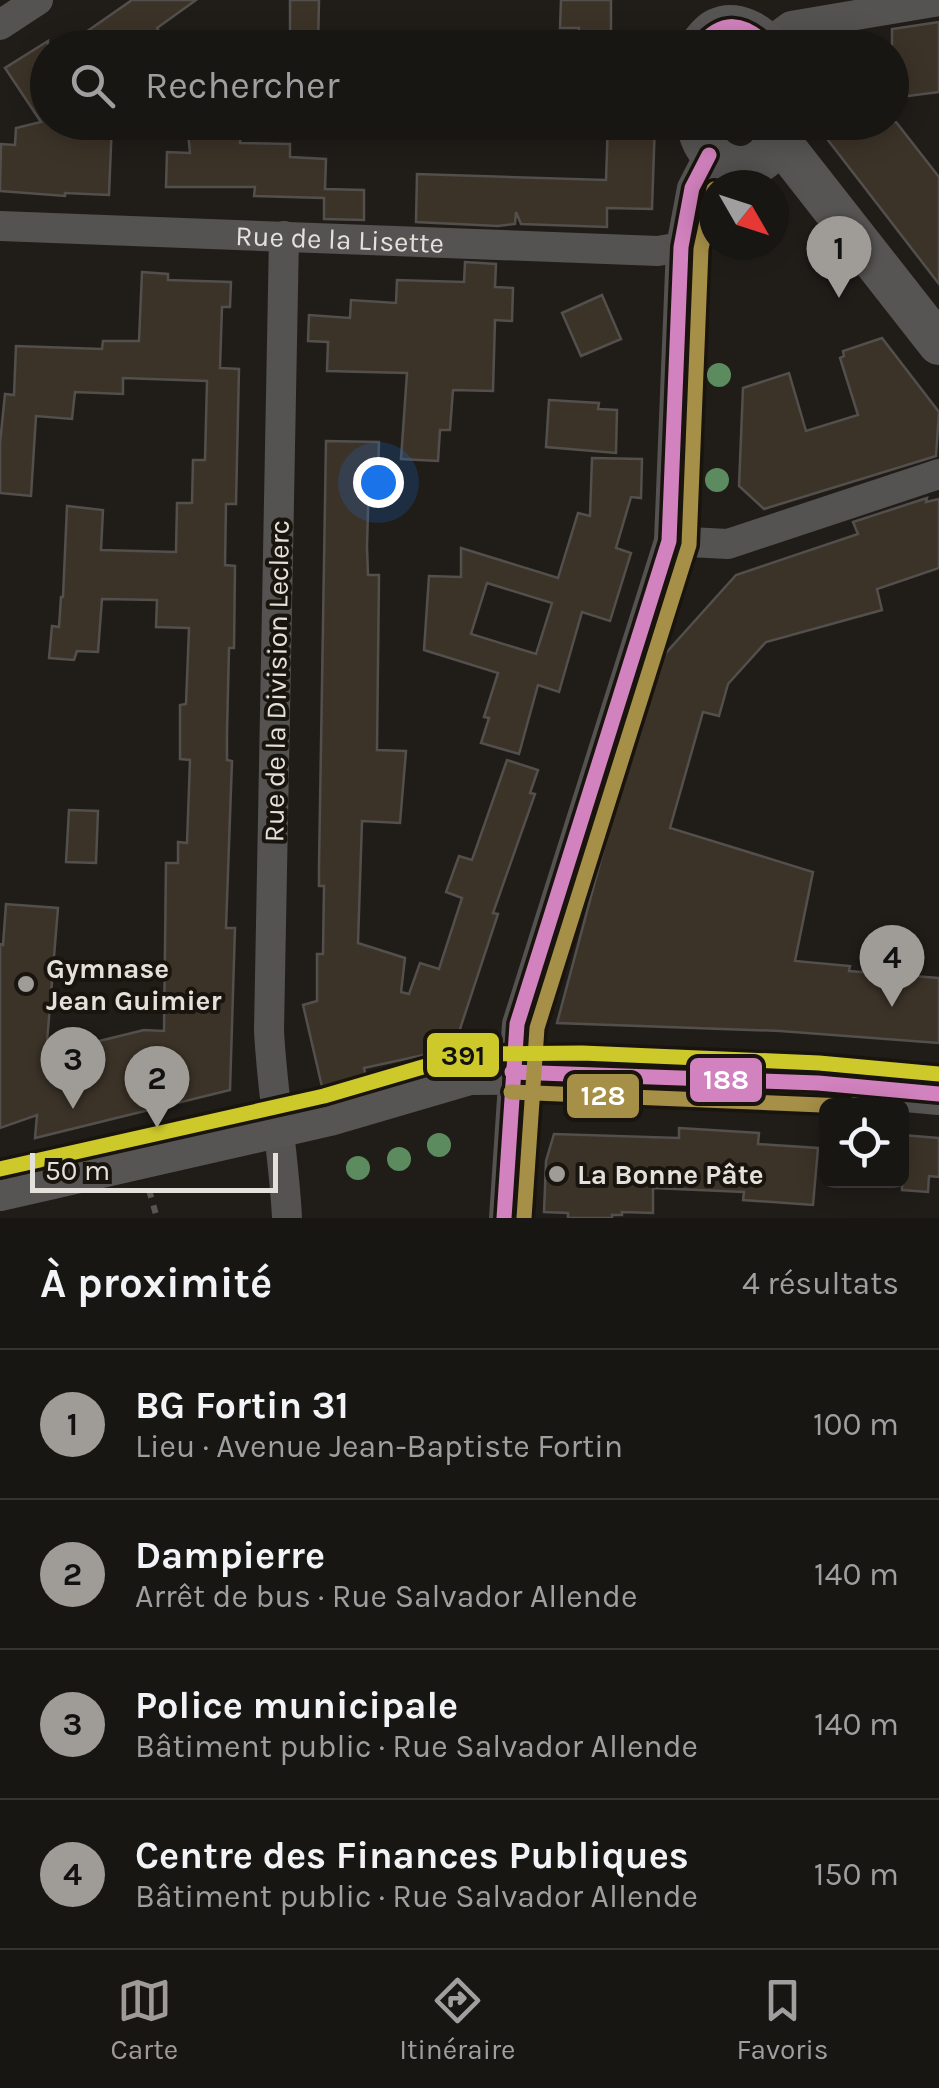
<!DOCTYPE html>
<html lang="fr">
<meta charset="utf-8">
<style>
:root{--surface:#181613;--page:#211f1c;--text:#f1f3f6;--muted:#9f9fa0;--line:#363533;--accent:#9f9c97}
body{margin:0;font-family:Karla,sans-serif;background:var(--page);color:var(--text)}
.controls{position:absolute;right:30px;bottom:30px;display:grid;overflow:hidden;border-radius:15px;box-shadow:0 5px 25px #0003}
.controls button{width:90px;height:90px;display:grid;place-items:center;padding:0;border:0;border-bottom:2px solid var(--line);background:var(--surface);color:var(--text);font:50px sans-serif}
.compass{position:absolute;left:699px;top:170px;width:90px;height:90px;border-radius:50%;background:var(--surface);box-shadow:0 5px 25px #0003;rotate:129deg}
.scale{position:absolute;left:30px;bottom:25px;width:248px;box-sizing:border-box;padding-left:10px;border:5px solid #e4e0db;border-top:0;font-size:28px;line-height:35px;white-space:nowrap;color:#e4e0db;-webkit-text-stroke:8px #19140d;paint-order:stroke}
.you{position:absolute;left:378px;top:482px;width:35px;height:35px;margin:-25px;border:8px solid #fff;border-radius:50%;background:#1a73e8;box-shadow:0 0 0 15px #1a73e833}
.badge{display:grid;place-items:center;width:65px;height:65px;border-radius:50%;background:var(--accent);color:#111;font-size:32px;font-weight:700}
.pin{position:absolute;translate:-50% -82px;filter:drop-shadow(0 2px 5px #0008)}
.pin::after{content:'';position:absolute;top:52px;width:35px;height:30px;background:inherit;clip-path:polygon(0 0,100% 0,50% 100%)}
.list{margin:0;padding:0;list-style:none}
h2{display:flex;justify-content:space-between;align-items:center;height:130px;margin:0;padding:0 40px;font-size:42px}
h2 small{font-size:32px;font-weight:400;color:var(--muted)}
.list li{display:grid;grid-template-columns:65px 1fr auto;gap:30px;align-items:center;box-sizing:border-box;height:150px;padding:0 40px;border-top:2px solid var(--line)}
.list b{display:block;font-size:38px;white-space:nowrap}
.list p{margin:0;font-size:32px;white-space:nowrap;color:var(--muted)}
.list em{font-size:32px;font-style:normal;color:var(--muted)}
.icon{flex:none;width:55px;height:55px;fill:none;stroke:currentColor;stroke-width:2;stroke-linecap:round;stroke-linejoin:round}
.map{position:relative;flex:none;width:939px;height:1218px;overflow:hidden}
.search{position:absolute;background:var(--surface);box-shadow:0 5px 25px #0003;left:30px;right:30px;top:30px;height:110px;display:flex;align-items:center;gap:25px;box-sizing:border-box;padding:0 35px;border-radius:55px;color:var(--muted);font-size:38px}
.sheet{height:730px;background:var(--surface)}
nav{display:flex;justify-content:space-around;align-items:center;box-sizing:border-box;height:140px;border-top:2px solid var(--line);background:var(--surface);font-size:28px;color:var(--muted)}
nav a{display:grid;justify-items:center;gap:5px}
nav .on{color:var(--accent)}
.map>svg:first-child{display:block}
</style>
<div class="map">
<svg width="939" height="1218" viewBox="0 0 939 1218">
<rect width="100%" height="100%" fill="#201d19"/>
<g fill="#3c3328" stroke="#524f4c" stroke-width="2.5" fill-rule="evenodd">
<polygon points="132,0 196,0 157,28 169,48 63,48"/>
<polygon points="290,0 319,0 318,48 290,48"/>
<polygon points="561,0 611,0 611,48 579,48 579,28 560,28"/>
<polygon points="939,22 939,92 892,98 892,29"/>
<polygon points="48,41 48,122 112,122 109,195 65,193 65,196 0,191 1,144 15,145 16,128 41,122 5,68"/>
<polygon points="608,122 655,122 652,209 607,208 607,227 521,224 516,212 515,224 498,226 416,222 417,174 606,180"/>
<polygon points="814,122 896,122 939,177 939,284"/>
<polygon points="188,133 241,134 240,143 290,144 290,157 326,159 325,189 364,190 364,220 324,219 324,198 254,196 255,187 166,187 167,152 190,153"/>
<polygon points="465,262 496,264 495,287 513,288 512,321 495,320 493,391 453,390 450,430 440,430 438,461 401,459 407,373 327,371 328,342 308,341 309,315 350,318 351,300 396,303 397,280 464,282"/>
<polygon points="142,272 168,274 168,280 231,282 230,307 222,307 220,368 239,369 236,504 226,504 225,565 235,566 234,648 229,648 227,733 227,760 232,761 226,928 235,928 230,1090 35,1138 37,1115 0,1128 0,944 3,945 6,904 58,908 46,1054 144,1030 164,1031 166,863 178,863 178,842 187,843 190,760 180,759 180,705 186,704 189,628 156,627 157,600 102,599 98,652 77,651 74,660 49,658 52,626 59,627 61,597 63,597 67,506 103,510 101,550 176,552 177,503 192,503 193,460 205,460 207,381 123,378 123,394 75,392 72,419 36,416 31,496 0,493 0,443 5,394 14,395 16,346 102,349 103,341 139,341"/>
<polygon points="602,295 621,339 581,356 562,313"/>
<polygon points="882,338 939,412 936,456 764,509 739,486 743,388 789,373 806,431 858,415 840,358 844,356 843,351"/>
<polygon points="549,400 599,403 598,409 617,410 616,453 546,447"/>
<polygon points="326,441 379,442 378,474 369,474 367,547 368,575 379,575 377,750 406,751 400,823 362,821 358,943 405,958 401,992 409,994 420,963 439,969 462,898 446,892 459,856 472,860 507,760 538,770 530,793 535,794 493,913 498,914 460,1029 465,1046 364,1068 366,1078 323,1091 303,1005 317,1001 317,954 323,954 324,886 319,886 319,867"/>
<path d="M592,458L642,459L641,498L631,497L616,548L631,553L610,621L582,612L559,692L538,685L519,754L481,743L489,718L484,717L498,673L424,650L429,576L461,577V548L558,578L578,513L590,516ZM487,583L552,603L536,654L471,634Z"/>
<polygon points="927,498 926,502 939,499 939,568 877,589 882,610 766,642 728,684 719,716 703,712 670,828 813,872 795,961 850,966 849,971 939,978 939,1043 780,1031 557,1023 615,807 608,806 648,673 736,575 858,534 853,522"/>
<polygon points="69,810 98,811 96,863 66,862"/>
<polygon points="679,1128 759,1133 758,1144 818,1148 813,1205 743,1200 744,1192 653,1188 653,1213 622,1212 622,1215 612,1215 612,1218 568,1218 568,1213 544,1212 546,1161 554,1134 679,1138"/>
<polygon points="902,1135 939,1138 939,1177 929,1176 928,1192 902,1190"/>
</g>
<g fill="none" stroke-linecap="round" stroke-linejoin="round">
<polyline stroke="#575554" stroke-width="6" stroke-dasharray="8 8" stroke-linecap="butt" points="149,1190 157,1218"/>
<g stroke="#545352" stroke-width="30">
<polyline points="0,25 38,0"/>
<polyline points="768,43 791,26 939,1"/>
<path id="s1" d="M0,226L658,251L681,247"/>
<path d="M284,236L269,1030C272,1093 284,1155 287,1218"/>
<polyline points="669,541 728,544 939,474"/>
<polyline points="504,1218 517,1024 669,541 681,247 692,188 709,155"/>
</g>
<g stroke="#575454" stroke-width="42">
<path d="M698,48C703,42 710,32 717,29C736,20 758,33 770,48"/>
<path d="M697,122C706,182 775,182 781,122"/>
<polyline points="779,140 939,344"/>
<polyline points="0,1190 329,1115 469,1074 581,1073 818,1083 939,1094"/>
</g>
<g stroke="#19140d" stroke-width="22">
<g id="bus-1">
<path d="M698,48C722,18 744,21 770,48"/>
<polyline points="512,1072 818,1083 939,1094"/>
<polyline points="504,1218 517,1024 669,541 681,247 692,188 709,155"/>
</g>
</g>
<g stroke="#19140d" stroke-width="22">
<g id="bus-2">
<polyline points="511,1092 845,1106"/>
<polyline points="524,1218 537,1028 689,545 701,249 714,189"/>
</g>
</g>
<g stroke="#19140d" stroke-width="22">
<polyline id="bus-3" points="0,1169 324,1096 467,1054 582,1053 819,1063 939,1074"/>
</g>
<use href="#bus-1" stroke="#d282be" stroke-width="15"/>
<use href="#bus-2" stroke="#a68f47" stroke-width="15"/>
<use href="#bus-3" stroke="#cec92b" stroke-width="15"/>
</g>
<g fill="#5c8b5f">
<circle cx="719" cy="375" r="12"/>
<circle cx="717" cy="480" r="12"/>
<circle cx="439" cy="1145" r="12"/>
<circle cx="399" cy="1159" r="12"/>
<circle cx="358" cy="1168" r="12"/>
</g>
<g fill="#9f9c97" stroke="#19140d" stroke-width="4">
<circle cx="26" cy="984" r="10"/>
<circle cx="557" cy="1174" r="10"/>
</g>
<g text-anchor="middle" stroke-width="8" stroke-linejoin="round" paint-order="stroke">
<g font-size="28" fill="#e4e0db" stroke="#19140d">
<text dy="10" stroke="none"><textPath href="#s1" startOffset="340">Rue de la Lisette</textPath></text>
<text transform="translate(276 681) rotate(-89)" y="10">Rue de la Division Leclerc</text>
</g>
<g font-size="28" font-weight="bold" fill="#e4e0db" stroke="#19140d" text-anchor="start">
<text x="46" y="978">Gymnase<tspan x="46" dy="32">Jean Guimier</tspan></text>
<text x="577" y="1184">La Bonne Pâte</text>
</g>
</g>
<g stroke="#19140d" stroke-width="4">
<rect x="425" y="1031" width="76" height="48" rx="10" fill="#cec92b"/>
<rect x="688" y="1056" width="76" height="48" rx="10" fill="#d282be"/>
<rect x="565" y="1072" width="76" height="48" rx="10" fill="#a68f47"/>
</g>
<g font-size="28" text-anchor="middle" font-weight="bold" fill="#fff">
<text x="726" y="1089">188</text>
<text x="603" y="1105">128</text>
</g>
<g font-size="28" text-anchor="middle" font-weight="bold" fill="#111">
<text x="463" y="1065">391</text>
</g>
</svg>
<div class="controls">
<button><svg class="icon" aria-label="locate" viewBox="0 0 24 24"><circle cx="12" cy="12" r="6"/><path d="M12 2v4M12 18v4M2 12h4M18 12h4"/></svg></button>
</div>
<svg class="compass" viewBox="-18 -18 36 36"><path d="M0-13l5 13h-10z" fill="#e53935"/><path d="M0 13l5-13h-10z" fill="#9f9fa0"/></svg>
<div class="scale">50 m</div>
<div class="you"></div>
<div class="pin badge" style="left:839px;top:298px">1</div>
<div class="pin badge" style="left:157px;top:1128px">2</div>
<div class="pin badge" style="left:73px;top:1109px">3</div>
<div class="pin badge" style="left:892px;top:1007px">4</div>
<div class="search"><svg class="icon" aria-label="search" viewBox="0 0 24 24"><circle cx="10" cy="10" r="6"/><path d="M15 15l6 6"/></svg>Rechercher</div>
</div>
<section class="sheet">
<h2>À proximité<small>4 résultats</small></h2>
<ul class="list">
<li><span class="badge">1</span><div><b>BG Fortin 31</b><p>Lieu · Avenue Jean-Baptiste Fortin</p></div><em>100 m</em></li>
<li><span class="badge">2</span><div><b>Dampierre</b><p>Arrêt de bus · Rue Salvador Allende</p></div><em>140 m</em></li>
<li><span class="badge">3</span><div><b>Police municipale</b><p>Bâtiment public · Rue Salvador Allende</p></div><em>140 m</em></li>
<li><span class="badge">4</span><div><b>Centre des Finances Publiques</b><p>Bâtiment public · Rue Salvador Allende</p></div><em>150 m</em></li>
</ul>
</section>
<nav>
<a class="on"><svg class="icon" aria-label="map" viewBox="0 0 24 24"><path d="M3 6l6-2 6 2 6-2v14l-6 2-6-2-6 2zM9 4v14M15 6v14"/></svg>Carte</a>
<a><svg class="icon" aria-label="directions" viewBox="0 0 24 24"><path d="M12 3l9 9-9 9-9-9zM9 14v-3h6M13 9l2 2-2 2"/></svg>Itinéraire</a>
<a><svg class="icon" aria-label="saved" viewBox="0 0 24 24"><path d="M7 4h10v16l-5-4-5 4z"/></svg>Favoris</a>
</nav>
